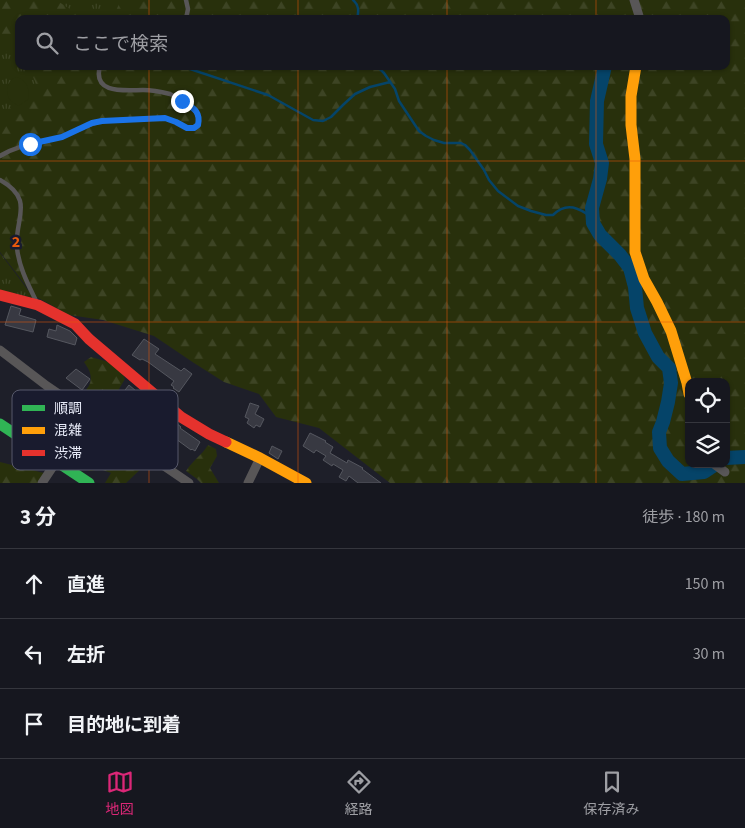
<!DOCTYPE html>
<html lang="ja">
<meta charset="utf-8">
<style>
:root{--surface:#16171f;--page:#1f2028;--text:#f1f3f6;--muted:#9e9fa4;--line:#35363d;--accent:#db2777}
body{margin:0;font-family:"Source Sans 3","Noto Sans JP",sans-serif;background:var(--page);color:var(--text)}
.controls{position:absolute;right:15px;bottom:15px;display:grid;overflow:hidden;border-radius:10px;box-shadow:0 1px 4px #0004}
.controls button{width:45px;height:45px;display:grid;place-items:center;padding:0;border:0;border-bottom:1px solid var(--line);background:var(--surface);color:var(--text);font:25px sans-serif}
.stop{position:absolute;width:15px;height:15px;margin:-11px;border:4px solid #1a73e8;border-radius:50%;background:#fff}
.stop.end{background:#1a73e8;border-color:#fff;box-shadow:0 1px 5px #0008}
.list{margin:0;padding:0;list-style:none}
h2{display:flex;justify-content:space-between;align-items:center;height:65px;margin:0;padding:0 20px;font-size:21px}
h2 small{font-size:16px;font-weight:400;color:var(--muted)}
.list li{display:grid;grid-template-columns:32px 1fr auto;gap:15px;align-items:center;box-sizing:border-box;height:70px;padding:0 20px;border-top:1px solid var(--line)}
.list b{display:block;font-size:19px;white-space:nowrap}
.list em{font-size:16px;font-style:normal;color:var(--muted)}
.icon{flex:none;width:28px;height:28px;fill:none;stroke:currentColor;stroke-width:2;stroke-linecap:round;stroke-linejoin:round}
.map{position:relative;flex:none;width:745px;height:483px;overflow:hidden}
.search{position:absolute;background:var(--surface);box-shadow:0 1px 4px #0004;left:15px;right:15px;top:15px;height:55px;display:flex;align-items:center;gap:12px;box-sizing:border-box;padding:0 18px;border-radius:10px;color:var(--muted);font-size:19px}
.sheet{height:275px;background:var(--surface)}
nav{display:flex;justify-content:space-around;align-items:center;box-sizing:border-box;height:70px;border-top:1px solid var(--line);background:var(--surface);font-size:14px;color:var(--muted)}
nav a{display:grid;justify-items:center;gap:2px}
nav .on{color:var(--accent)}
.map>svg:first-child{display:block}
</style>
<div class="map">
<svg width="745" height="483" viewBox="0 0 745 483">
<defs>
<pattern id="grass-tufts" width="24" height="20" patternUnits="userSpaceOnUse" patternTransform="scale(1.25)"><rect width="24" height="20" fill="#28300c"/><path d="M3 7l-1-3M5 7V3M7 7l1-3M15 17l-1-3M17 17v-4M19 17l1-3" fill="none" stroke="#3d4424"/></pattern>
<pattern id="forest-firs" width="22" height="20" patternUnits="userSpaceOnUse" patternTransform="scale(1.25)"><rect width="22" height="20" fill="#28300c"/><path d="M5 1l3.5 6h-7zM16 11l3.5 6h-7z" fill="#3d4424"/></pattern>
</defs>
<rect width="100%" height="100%" fill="#1e1f29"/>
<g fill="url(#grass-tufts)">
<polygon points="0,0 135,0 122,19 19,19 19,66 91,66 54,122 0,135"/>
<polygon points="0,253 34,298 0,290"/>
</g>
<g fill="url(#forest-firs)" fill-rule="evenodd">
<polygon points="0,0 56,0 79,15 78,19 19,19 19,48 0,53"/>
<path d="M121,0H745V483H390L319,428L276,417L259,394L224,382L194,363L154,336L103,320L69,315L33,295L0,252V111L23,105L39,90L28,66H726V19H112ZM689,382H726V464H689Z"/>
<path d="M91,357C105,361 120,363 125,379L116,394L103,412L104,430L108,437L110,454L129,456L133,453L142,457L145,465L126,483H105L111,473L100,469L91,471L75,467L64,456V443L33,413C35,409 37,403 42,401C48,398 55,403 61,402C75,400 95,390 90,373C89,369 86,365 84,362Z"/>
<path d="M208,445L216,449L217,456L210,468L219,483H201L197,479L186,471C192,461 202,455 208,445Z"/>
<polygon points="0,462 48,474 43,483 0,483"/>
</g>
<path fill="#28300c" d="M17,77C28,81 29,89 29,99L18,106C18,105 12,102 11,101C4,94 7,79 17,77Z"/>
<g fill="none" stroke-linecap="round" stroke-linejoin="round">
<g stroke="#054469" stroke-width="2.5">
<path d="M353,0C359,5 359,11 357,19"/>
<polyline points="181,66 268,95 313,120 323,121 331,117 344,104 355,94 370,87 390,82"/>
<path d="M377,66L384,73L395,89L399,101L419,131L426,136L434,140L444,143H461L465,145L470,150L484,170L489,180L498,191L518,206L531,211L546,215H553C567,201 579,208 593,218"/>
</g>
<g stroke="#054469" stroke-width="14">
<polyline points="605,66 597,101 596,144 602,163 600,179 592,208 593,223 600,235 620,255 630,268 635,287 637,308 645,333 658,357 669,368 671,383 668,402 663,422 659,432 660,448 668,461 682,474 704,472 716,464"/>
<polyline points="726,458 745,457"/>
</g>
</g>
<g fill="#383942" stroke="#55575f">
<polygon points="11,306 21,309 19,315 36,320 33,332 5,325"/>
<polygon points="57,325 70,331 77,338 75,345 47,337 49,329 56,331"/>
<polygon points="144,339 159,349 155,354 181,371 184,368 192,374 179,392 173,388 174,387 171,385 174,381 148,362 142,359 140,360 132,355"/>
<polygon points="76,369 90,379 82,390 66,378"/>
<polygon points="129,385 136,391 132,395 136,398 130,405 125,400 125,405 118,399"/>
<polygon points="250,403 259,406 255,414 264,419 260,427 256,425 254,428 247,423 249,419 245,417"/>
<polygon points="153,404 181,427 180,428 200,442 195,451 192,449 191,450 146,417 149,414 147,412"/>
<polygon points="310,433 326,441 325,442 333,447 330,453 347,463 348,460 363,468 362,469 381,483 358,483 349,476 346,481 339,477 343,470 333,464 332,466 323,460 326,456 316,450 314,453 303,446"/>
<polygon points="272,446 282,451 278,459 269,453"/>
</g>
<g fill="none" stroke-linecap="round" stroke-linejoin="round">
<g stroke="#585657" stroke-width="4.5">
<polyline points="186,19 188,9 186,0"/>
<path d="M0,156C19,144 40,143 61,137C75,132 87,124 102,121L165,118L176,122L187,128H193L198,125C200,116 197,112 190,106C184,102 177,97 170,94C162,92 152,90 143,90C126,90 92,95 100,66"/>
<path d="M0,180C36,200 14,219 17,248C19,268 29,286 37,303"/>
</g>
<g stroke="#585657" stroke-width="9">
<polyline points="634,0 640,19"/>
<polyline points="0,350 47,386 189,483"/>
<polyline points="714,464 725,472"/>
<polyline points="42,483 56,462"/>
<polyline points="248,483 260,458"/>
</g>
<polyline stroke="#30b455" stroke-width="11" points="0,424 89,483"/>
<g stroke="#ff9f0a" stroke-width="11">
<polyline points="636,66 631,96 631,125 635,159 635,252 644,279 657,302 671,331 687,383 689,394"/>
<polyline points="226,442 260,458 306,483"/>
</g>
<polyline stroke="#e5322d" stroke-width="11" points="0,295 38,305 75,324 89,339 181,417 209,434 226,442"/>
</g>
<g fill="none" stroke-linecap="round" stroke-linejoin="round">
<path stroke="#1a73e8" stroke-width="6" d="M30,144L62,137L92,123L102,121L165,118L176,122L187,128H194L198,125C201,111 193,108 182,101"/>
</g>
<path fill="none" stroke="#e8590c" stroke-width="1" stroke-opacity="0.55" d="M149,0V19M298,0V19M447,0V19M596,0V19M149,66V483M298,66V483M447,66V483M596,66V483M0,161H745M0,322H745"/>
<rect x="12" y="390" width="166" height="80" rx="8" fill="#191b2e" stroke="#57596b" stroke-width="1"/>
<rect x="22" y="405" width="23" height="6" fill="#30b455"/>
<rect x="22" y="427" width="23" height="7" fill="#ff9f0a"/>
<rect x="22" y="450" width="23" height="6" fill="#e5322d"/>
<g font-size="14" fill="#e8ebf8">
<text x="54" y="413">順調</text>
<text x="54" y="435">混雑</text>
<text x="54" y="458">渋滞</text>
</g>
<g font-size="16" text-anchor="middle" font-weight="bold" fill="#e8590c" stroke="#191b2e" stroke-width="5" stroke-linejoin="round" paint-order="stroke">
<text x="16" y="247">2</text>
</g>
</svg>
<div class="controls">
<button><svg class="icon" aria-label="locate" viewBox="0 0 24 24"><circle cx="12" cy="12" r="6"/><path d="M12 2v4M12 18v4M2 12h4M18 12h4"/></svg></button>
<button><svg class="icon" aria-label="layers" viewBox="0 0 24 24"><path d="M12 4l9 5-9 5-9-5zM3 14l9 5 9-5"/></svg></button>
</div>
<div class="stop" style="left:30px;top:144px"></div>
<div class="stop end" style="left:182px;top:101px"></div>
<div class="search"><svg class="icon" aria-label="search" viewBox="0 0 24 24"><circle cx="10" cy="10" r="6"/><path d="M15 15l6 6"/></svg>ここで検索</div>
</div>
<section class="sheet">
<h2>3 分<small>徒歩 · 180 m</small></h2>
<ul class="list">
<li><svg class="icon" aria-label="ahead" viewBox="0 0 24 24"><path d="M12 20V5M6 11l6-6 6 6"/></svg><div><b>直進</b></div><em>150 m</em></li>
<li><svg class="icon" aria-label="left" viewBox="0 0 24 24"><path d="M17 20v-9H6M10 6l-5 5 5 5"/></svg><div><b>左折</b></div><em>30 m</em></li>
<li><svg class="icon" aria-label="arrive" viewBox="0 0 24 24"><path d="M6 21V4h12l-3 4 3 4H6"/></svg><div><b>目的地に到着</b></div></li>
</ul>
</section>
<nav>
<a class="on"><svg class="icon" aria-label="map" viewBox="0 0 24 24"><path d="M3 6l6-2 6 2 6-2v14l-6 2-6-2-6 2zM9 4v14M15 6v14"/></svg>地図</a>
<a><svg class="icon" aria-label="directions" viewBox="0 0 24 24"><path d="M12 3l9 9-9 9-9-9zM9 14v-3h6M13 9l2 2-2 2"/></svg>経路</a>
<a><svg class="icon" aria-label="saved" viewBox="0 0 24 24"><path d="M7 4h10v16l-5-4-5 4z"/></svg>保存済み</a>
</nav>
